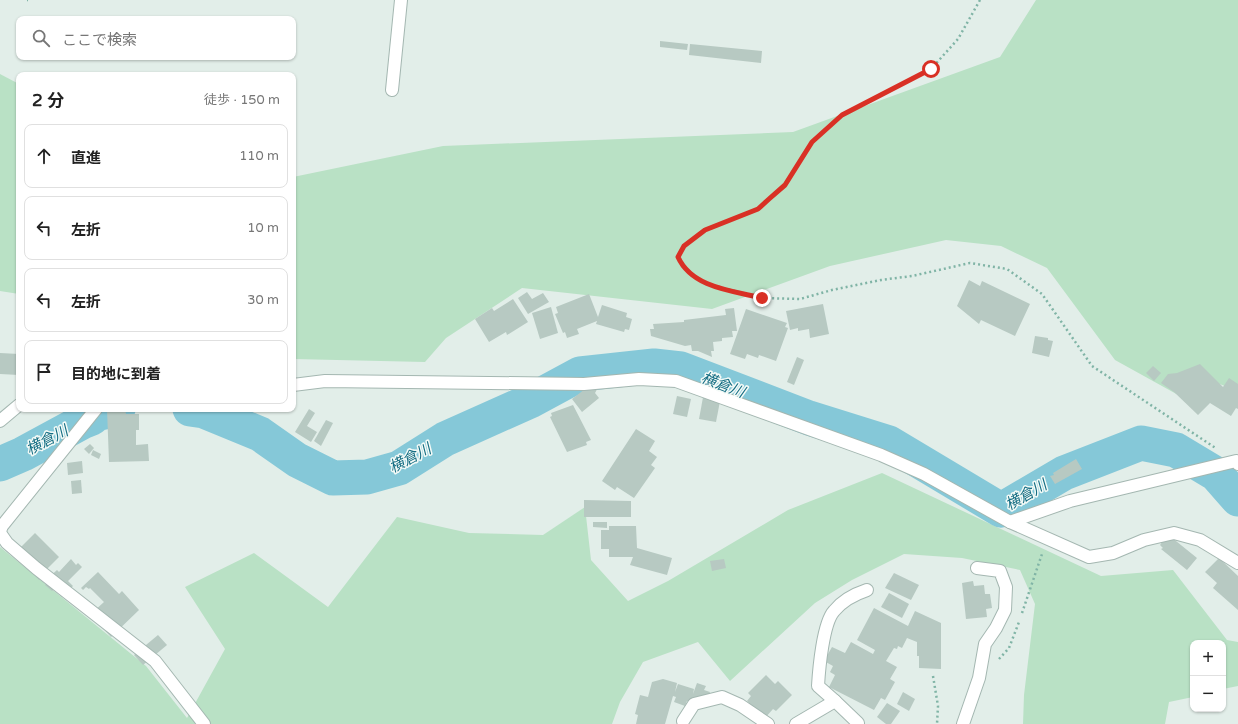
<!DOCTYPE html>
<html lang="ja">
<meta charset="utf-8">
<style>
:root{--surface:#fff;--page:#f6f6f6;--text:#222;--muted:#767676;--line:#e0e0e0}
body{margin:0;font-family:"Varela Round","Noto Sans JP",sans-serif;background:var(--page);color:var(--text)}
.controls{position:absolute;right:12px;bottom:12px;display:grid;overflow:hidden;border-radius:8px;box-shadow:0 1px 3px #0004}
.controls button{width:36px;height:36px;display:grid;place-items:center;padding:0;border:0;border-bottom:1px solid var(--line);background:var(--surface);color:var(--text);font:20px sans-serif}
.stop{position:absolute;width:12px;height:12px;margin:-9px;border:3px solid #d93025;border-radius:50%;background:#fff}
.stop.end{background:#d93025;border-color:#fff;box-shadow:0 1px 4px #0008}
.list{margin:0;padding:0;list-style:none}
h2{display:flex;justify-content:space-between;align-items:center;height:52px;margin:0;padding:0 16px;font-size:17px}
h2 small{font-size:13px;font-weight:400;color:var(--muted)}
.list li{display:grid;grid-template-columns:26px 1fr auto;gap:12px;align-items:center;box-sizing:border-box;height:64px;margin:0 8px 8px;padding:0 8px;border:1px solid var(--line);border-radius:8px}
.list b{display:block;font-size:15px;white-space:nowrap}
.list em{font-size:13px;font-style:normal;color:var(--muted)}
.icon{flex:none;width:22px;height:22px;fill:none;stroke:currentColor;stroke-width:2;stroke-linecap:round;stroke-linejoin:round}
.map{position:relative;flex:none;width:1238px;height:724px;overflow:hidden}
.search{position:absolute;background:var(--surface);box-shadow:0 1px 3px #0004;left:16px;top:16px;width:280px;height:44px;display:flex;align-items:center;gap:10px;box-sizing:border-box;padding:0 14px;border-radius:8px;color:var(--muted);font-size:15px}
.panel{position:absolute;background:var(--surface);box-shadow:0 1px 3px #0004;left:16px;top:72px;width:280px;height:340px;border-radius:8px}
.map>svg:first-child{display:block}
</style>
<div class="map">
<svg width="1238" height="724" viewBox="0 0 1238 724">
<rect width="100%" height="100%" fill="#e2eee9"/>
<g fill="#b9e1c5">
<polygon points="1036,0 1238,0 1238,391 1209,380 1180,396 1115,360 1047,268 1001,246 946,240 830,266 712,309 522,288 446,338 425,362 293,359 293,177 443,146 793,132 1000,57"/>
<polygon points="0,74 19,84 19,294 0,291"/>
<polygon points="882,473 1101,576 1173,570 1227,640 1238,642 1238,686 1223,689 1223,643 1193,643 1193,697 1169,702 1165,724 1023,724 1024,695 1035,604 1020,570 962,558 904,554 852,580 815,603 730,681 698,642 643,662 620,702 612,724 0,724 0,547 146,666 187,718 225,649 185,587 254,553 328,607 397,517 469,533 543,535 585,507 591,560 628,601 668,581 788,510"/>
</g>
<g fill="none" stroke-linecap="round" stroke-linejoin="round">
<g stroke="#85c8d8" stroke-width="35">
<polyline points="190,409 204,411 260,434 297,460 333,478 367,477 399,468 445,439 530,401 580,374 654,366 681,369 809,418 889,443 1001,510 1064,473 1141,443 1176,450 1216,474 1238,499"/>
<polyline points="0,464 23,454 82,422 92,418 96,414 118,409"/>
</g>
</g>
<g fill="#b7c9c2">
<polygon points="660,41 688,44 687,50 660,47"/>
<polygon points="690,44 762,51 761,63 689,55"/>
<polygon points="969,280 980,286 982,281 1030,304 1015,336 981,320 979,324 957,306"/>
<polygon points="527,292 532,299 543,293 549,302 528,314 518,298"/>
<polygon points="589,294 598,317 602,305 627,313 626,317 632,319 629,330 625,329 624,332 596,324 597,321 577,329 579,334 567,338 565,332 563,333 555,314 558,313 556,307"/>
<polygon points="513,299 528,322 507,335 506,332 489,342 475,319 492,308 494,311"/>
<polygon points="823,304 829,334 810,338 809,329 798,331 798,328 790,330 786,311"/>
<polygon points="551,307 558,333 540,339 532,313"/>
<polygon points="734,308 737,331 732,331 733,337 722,338 722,341 713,342 714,351 711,351 712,357 698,351 692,351 691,345 685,346 651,336 650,329 654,329 653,324 684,322 684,320 726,315 725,309"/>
<polygon points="746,309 787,323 785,327 788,328 776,361 759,355 758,358 747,354 745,359 730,354"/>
<polygon points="1035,336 1048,338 1048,340 1053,341 1049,357 1032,353"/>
<polygon points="0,353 19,354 19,375 0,374"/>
<polygon points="797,357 804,360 794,385 787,382"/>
<polygon points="1200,364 1223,387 1229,378 1238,384 1238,409 1236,408 1231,416 1210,403 1198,415 1174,392 1161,383 1168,374 1177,373"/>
<polygon points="1153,366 1161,373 1154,381 1146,373"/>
<polygon points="598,379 601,382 595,393 599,398 582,412 572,399"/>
<polygon points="704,392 721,396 716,422 699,419"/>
<polygon points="677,396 691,399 687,417 673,414"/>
<polygon points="573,405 591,440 586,442 587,445 567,452 550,417 552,416 551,413"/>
<polygon points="107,409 125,409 126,414 139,414 139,430 136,430 136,445 148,444 149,461 109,462"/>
<polygon points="309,409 315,413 307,426 317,432 311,442 295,432"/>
<polygon points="326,420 333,423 321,446 314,441"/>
<polygon points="636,429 655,441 649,451 657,457 651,465 655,468 634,498 617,487 615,490 602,481"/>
<polygon points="90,444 94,448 89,454 84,449"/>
<polygon points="93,450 101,454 99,459 91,455"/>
<polygon points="1076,459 1082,469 1055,484 1050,476 1054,475 1053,473"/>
<polygon points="82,461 83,473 68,475 67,463"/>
<polygon points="81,480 82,493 72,494 71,481"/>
<polygon points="584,500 631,501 631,517 584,517"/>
<polygon points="593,522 607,522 607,528 593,527"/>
<polygon points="609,526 636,526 637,548 672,558 667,575 630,565 633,557 609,557 609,549 601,549 601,530 609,530"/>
<polygon points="35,533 59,557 41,575 43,576 39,580 31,571 34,568 17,551"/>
<polygon points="1171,537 1197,558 1187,570 1161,549 1163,548 1160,545 1165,538 1168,541"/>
<polygon points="1219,558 1238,576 1238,610 1213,588 1217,583 1205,572"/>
<polygon points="71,559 76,565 78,563 82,567 68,581 73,586 62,597 54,589 52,591 45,585 47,583 45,581 57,570 59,572"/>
<polygon points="724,559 726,568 712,571 710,561"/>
<polygon points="98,572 119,594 122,591 139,610 111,637 92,617 92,613 104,602 90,588 89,589 86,587 83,590 81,588"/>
<polygon points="894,573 919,585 911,600 885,588"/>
<polygon points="973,581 974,586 984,585 985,594 990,594 992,608 986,609 987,617 966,619 962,583"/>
<polygon points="889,593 909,604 902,618 881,607"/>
<polygon points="874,608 908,626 915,611 941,623 941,669 919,668 919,656 917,656 917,642 907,638 902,648 898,646 897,649 894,648 886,661 897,667 890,679 895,682 885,700 881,698 874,710 829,687 835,675 830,672 833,666 824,661 832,647 845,653 851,642 873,654 875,650 857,640"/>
<polygon points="158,635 167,645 143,665 134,655"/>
<polygon points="766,675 775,684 778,681 792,695 776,711 773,709 765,718 747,701 751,696 748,693"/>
<polygon points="663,679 677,683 675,692 678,684 694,689 693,694 697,683 706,686 704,690 710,692 706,703 687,701 685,706 674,702 676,697 673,696 665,724 636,724 638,715 635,714 640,695 648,697 652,682"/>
<polygon points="903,692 915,699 909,711 897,704"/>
<polygon points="887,703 900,711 891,724 886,724 877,717"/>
</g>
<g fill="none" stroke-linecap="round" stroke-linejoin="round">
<g stroke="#a4b7b1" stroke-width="14">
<g id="minor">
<polyline points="392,90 401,0"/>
<polyline points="293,385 325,381 584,384 639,379 676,381 881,455 924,474 1010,522 1089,557 1113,553 1144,540 1174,533 1200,540 1238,563"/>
<polyline points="0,421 19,405"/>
<polyline points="1010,522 1070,501 1236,461 1238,464"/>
<polyline points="0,531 2,526 96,409"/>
<polyline points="0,533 7,543 36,568 155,661 204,724"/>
<path d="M835,701L818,686C819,669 823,623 834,611C842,601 855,594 867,590"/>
<polyline points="683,721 694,704 722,697 740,705 768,724"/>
<polyline points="796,724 835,701 858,723"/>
<polyline points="963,724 979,678 985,644 996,628 1005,610 1006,587 1000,571 977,568"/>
</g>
</g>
<g stroke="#80b4a6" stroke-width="2.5" stroke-dasharray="2 3" stroke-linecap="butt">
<polyline points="27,0 28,0"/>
<polyline points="980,0 958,39 931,69 842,115 812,142 785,185 769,199 758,209 705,230 684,246 679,257 683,266 704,283 762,298 800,299 832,290 881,280 912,276 970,263 1007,269 1042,294 1092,366 1217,449"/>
<polyline points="1022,613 1042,554"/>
<polyline points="999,659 1009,648 1019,622"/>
<polyline points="933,676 938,706 937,724"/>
</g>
<use href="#minor" stroke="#fff" stroke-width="12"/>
</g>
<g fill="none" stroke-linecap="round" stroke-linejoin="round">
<path stroke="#d93025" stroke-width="5" d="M762,298C733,291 692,288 678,257L684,246L705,230L758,209L769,199L785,185L812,142L842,115L931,69"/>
</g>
<g text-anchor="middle" stroke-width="3" stroke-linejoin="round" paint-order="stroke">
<g font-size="15" font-style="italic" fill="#146d83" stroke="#f3faf7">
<text transform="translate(723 385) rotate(21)" y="5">横倉川</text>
<text transform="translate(47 440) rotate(-28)" y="5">横倉川</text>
<text transform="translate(410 458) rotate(-28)" y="5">横倉川</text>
<text transform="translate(1026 495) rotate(-30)" y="5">横倉川</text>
</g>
</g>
</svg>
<div class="controls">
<button>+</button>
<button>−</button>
</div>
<div class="stop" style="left:931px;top:69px"></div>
<div class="stop end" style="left:762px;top:298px"></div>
<div class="search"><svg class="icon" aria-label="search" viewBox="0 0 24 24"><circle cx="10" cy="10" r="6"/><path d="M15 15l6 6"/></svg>ここで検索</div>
<section class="panel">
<h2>2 分<small>徒歩 · 150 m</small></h2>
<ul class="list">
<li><svg class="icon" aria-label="ahead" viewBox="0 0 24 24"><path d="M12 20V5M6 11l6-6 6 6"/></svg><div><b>直進</b></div><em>110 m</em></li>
<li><svg class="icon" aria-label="left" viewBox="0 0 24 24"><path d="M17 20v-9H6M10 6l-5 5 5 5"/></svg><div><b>左折</b></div><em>10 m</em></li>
<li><svg class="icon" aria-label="left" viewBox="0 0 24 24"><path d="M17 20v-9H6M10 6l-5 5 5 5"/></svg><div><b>左折</b></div><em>30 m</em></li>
<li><svg class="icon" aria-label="arrive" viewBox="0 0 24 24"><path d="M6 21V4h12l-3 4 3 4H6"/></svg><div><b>目的地に到着</b></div></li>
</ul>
</section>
</div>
